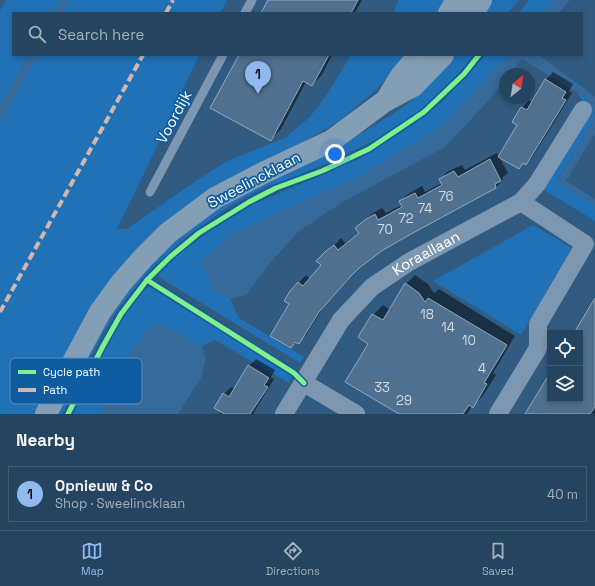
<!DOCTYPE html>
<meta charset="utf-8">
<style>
:root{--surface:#254460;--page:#2d4b66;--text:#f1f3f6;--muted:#a3b0bd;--line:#425c75;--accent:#90b9f0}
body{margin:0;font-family:"Space Grotesk",sans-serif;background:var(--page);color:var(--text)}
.controls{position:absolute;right:12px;bottom:12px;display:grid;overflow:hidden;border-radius:0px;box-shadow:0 2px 6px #0003}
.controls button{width:36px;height:36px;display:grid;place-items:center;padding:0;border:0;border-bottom:1px solid var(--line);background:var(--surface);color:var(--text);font:20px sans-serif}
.compass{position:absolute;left:499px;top:68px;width:36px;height:36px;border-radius:50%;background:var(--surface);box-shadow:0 2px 6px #0003;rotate:30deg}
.you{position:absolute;left:335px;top:154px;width:14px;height:14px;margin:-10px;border:3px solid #fff;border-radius:50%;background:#1a73e8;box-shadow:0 0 0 6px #1a73e833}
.badge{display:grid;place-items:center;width:26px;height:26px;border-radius:50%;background:var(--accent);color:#111;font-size:13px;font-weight:700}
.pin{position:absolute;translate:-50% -33px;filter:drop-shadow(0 1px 2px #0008)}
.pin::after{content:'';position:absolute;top:21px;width:14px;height:12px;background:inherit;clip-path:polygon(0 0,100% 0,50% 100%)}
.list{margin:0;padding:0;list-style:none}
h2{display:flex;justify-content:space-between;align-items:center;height:52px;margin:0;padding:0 16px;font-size:17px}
h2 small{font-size:13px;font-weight:400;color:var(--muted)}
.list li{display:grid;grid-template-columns:26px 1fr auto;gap:12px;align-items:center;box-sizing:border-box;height:56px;margin:0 8px 8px;padding:0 8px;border:1px solid var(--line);border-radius:0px}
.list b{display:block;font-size:15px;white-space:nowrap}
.list p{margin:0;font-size:13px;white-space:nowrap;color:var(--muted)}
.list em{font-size:13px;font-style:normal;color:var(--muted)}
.icon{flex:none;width:22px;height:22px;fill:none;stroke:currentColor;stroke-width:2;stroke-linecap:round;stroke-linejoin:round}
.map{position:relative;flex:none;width:595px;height:414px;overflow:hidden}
.search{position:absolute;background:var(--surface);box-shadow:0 2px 6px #0003;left:12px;right:12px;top:12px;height:44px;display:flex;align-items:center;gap:10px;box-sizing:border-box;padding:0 14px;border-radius:0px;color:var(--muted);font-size:15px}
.sheet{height:116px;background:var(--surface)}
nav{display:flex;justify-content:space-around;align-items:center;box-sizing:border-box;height:56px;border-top:1px solid var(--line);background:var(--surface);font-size:11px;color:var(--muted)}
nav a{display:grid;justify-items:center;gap:2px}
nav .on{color:var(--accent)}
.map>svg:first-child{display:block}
</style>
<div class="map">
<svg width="595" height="414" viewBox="0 0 595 414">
<rect width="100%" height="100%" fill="#315b80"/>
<g fill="#2171b6">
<polygon points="6,0 60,0 52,13 13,13 13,55 29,55 0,106 0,11"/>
<polygon points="69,0 227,0 220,13 62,13"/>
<polygon points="398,0 450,0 442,13 394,13"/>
<polygon points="490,0 519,0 508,13 482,13"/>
<polygon points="529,0 554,0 543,13 519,13"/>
<polygon points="38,55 199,55 150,161 117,229 127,229 197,180 229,160 285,138 310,117 328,93 351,55 410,55 376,90 339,121 155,231 37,414 0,414 0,122"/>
<polygon points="452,55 474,55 457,75 429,104 393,131 338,158 290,179 265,187 230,206 187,236 147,273 118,309 102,335 62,414 56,414 102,322 149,260 212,208 365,131 390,116 411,101 437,74"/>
<polygon points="485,55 508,55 441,127 356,178 214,290 230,299 239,318 304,357 300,363 157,276 180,253 220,224 254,204 359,159 410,127 442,102 477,65"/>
<polygon points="578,93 586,98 595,118 556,181 595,205 595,221 543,189 589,115"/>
<polygon points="533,225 572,248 521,335 433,281"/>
<polygon points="150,287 292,375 289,383 215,340 202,346 166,326 152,325 135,345 99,414 72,414 105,349 125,315 145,289"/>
</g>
<g fill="#366a9a">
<polygon points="60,0 69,0 62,13 52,13"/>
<polygon points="554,0 570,0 559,13 543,13"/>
<polygon points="29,55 38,55 0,122 0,106"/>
<polygon points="508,55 541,55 542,57 593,95 595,99 595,116 586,98 522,59 510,74 505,74 505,80 488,101 445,147 341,203 298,232 270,263 246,295 230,299 214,290 201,262 233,233 356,178 441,127"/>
<polygon points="595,118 595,133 566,181 595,199 595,205 556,182"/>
<polygon points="152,325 166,326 202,346 206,359 202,376 178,414 99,414 135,345"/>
</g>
<g fill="#0007">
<polygon points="270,0 362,0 355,13 263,13"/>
<polygon points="240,55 332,55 322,75 312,85 306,82 281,129 271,139"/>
<polygon points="553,72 573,84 569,91 572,93 533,156 526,164 524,162 518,168 518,125 522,108 529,100 532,103 546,80"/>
<polygon points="497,153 508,173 502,178 503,180 496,187 382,249 359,267 326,303 306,335 299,342 297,341 291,347 291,291 306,275 310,279 323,265 325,253 338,242 338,241 341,238 345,243 360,232 359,226 373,213 382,208 386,213 402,205 400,201 408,194 422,186 425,192 442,183 440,180 447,172 462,165 465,170"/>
<polygon points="415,275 428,284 434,293 439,289 515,336 493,373 496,375 482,397 472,406 467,414 400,414 370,344 359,337 373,315 383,305 390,310 406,284"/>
<polygon points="595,300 595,414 526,414 550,374 550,399 580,399 580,333 575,333"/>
<polygon points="256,359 275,370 271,377 274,379 253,414 219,414 221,411 224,394 231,387 235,389 249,366"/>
</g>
<g fill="#4f708e" stroke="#91a9be">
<polygon points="268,0 358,0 351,13 261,13"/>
<polygon points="239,55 329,55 312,86 303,81 271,141 210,108"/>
<polygon points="545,79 566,92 562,98 566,100 526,165 523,163 519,169 498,157 517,125 512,122 521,107 527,110"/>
<polygon points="490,159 501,181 495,184 496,188 411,234 383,250 359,268 350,277 319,312 299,344 295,342 291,348 270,336 289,304 284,301 290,291 298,282 303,286 321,265 316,261 325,252 334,245 338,250 359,233 355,228 365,220 375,214 378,220 402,207 399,201 415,193 418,198 442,185 439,179 454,171 458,177"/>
<polygon points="405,283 419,293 425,302 428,298 507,345 484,383 487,384 473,408 469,405 463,414 399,414 345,382 368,344 358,337 372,314 383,320"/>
<polygon points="595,298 595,407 590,414 525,414 550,373 550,399 580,399 580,333 574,333"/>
<polygon points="248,365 269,378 264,385 268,387 250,414 224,414 214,408 223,393 229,397"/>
</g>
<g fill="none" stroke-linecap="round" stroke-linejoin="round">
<g stroke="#7d97b0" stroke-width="9">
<polyline points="245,13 252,0"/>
<polyline points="150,192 223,55"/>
</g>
<g stroke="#7d97b0" stroke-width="18">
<polyline points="304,383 356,414"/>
<path id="s1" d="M284,414L341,320L372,287L409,262L521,202L537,184L583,110"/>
<polyline points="498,414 538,348 538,324 585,244 521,202"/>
</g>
<g stroke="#849eb5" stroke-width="22">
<polyline points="449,13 457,0"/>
<polyline points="473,13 481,0"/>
<polyline points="388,97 401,76 419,55"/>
<polyline points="46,414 65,377 100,312 121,283 144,257 168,233 215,198 265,172 331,141 385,101 413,86 443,55"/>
</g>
<g stroke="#d1b7ad" stroke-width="4" stroke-dasharray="8 4" stroke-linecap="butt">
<polyline points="166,13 173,0"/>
<polyline points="0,312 143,55"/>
</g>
<g stroke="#105ca1" stroke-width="8">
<g id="cycleway">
<polyline points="147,280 294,373 304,383"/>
<polyline points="68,414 103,346 121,314 147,280 170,257 199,233 249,202 276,188 322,171 369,149 424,112 464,74 479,55"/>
</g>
</g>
<use href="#cycleway" stroke="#82f089" stroke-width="5"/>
</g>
<g text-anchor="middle" stroke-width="3.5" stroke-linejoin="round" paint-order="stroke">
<g font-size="13" fill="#d3dbe3">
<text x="446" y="201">76</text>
<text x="425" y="213">74</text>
<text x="406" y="223">72</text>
<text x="385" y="234">70</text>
<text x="427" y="319">18</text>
<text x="448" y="332">14</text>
<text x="469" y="345">10</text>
<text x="482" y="373">4</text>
<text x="382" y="392">33</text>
<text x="404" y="405">29</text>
</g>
<g font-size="15" fill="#fff" stroke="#105ca1">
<text transform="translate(174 117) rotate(-62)" y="5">Voordijk</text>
<text transform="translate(254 180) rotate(-28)" y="5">Sweelincklaan</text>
<text dy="5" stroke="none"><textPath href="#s1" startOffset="219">Koraallaan</textPath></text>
</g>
</g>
<rect x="10" y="358" width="132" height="46" rx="6" fill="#105ca1" stroke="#588dbd" stroke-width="1"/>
<rect x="18" y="370" width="18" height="4" fill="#82f089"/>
<rect x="18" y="388" width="18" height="4" fill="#d1b7ad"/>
<g font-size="11" fill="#fff">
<text x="43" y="376">Cycle path</text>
<text x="43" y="394">Path</text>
</g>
</svg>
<div class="controls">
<button><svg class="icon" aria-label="locate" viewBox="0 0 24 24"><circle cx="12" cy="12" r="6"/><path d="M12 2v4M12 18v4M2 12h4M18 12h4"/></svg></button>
<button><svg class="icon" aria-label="layers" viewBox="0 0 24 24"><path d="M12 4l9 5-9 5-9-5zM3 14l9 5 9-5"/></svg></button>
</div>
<svg class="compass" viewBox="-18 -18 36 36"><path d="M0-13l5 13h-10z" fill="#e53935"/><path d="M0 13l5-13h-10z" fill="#a3b0bd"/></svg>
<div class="you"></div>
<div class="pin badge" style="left:258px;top:94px">1</div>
<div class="search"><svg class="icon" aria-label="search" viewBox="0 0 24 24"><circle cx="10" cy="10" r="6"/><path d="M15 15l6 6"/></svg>Search here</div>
</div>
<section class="sheet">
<h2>Nearby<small></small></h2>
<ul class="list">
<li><span class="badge">1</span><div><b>Opnieuw &amp; Co</b><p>Shop · Sweelincklaan</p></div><em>40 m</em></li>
</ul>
</section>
<nav>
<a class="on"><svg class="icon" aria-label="map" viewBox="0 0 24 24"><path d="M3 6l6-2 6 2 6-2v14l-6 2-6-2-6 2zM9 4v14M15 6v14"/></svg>Map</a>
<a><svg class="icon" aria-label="directions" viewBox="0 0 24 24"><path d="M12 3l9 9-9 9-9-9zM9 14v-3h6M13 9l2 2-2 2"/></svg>Directions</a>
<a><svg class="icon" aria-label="saved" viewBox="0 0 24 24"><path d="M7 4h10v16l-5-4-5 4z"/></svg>Saved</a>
</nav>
